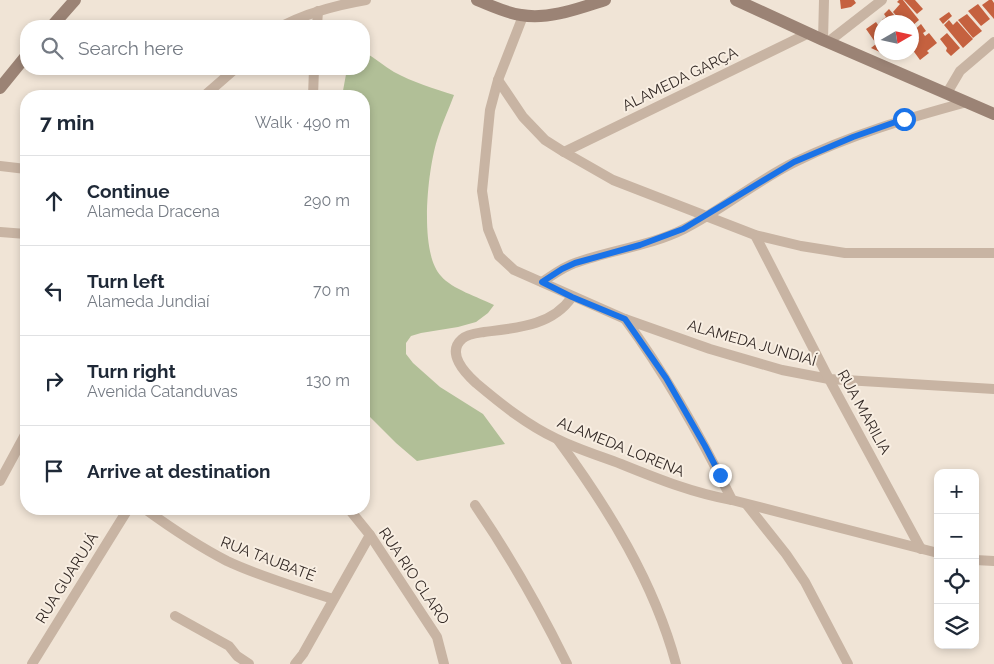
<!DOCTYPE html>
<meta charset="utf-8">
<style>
:root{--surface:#fff;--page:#f2f2f3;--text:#1f2937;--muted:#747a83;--line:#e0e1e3}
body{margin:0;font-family:Raleway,sans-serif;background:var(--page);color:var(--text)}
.controls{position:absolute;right:15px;bottom:15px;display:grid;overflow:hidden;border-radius:10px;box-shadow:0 2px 8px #0003}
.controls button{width:45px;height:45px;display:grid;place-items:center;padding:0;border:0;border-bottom:1px solid var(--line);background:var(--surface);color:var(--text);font:25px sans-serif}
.compass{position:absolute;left:874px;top:15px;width:45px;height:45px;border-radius:50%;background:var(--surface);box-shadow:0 2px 8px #0003;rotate:81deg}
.stop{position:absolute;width:15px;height:15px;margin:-11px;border:4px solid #1a73e8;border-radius:50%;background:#fff}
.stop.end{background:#1a73e8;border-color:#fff;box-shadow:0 1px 5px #0008}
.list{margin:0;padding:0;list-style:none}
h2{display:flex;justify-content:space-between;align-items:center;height:65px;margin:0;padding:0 20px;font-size:21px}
h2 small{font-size:16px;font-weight:400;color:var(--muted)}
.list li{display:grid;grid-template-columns:32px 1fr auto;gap:15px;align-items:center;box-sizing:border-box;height:90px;padding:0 20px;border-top:1px solid var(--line)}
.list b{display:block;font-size:19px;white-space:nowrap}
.list p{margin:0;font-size:16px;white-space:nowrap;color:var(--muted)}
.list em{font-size:16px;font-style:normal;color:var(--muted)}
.icon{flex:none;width:28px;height:28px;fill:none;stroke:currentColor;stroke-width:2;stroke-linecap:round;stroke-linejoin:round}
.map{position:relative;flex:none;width:994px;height:664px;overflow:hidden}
.search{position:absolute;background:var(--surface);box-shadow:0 2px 8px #0003;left:20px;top:20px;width:350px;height:55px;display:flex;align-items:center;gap:12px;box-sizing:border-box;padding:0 18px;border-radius:20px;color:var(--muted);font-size:19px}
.panel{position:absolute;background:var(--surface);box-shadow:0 2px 8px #0003;left:20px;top:90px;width:350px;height:425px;border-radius:20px}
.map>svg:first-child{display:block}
</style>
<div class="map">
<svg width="994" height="664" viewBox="0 0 994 664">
<rect width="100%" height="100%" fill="#f0e4d6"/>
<path fill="#b1bf97" d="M364,52C375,58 384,66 394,72C412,82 435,89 454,95C449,109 442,123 438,137C428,166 418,252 441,276C452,289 478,297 494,305L488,313L476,322L458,327L421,333L411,336L406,343V354L413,363L440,387L483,414L505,444L417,461L396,443L364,411V96H342L347,69H364Z"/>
<g fill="#c5613f">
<polygon points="840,0 854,0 856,3 851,7 841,9"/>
<polygon points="899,0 903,0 919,20 912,26 912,22 902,22 893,12 900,4 897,2"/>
<polygon points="904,0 915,0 923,9 917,14"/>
<polygon points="989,0 992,0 994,3 994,19 982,5"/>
<polygon points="978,4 990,19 981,26 968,11"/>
<polygon points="889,9 900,22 882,22 884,21 882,20 886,17 884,14"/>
<polygon points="949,12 952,16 943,24 939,19"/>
<polygon points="967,14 982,31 973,38 958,20"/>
<polygon points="949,20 953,25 957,21 973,39 963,48 944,25"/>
<polygon points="876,22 878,25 880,23 882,25 882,37 875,42 866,29"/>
<polygon points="921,24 926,31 923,33 925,36 929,33 937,43 927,51 929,53 920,60 912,49 912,46 919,41 917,38 912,43 912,32"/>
<polygon points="947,33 960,48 951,56 946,51 947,48 940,39"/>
<polygon points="882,39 882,53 871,48"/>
</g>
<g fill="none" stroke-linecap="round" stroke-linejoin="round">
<g stroke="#c8b4a3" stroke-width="10">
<polyline points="523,16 498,80 490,110 482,191 488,229 499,256 514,270 625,319 710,349 782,370 829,379 994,389"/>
<path d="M282,26C309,12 337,5 366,0"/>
<polyline points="317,26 318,11"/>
<polyline points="823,40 824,0"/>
<polyline points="828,42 882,0"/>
<polyline points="498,80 523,117 545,140 564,152 613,180 755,235 801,246 845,253 994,253"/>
<polyline points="947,93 960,71 994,42"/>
<polyline points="204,96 235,69"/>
<polyline points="313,96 314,69"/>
<polyline points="564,152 809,33"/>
<polyline points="0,166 26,169"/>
<polyline points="0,232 26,234"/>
<polyline points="755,235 829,379 921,549"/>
<path d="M542,282C553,275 563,267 575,263C611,250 650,246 684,229C722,210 756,181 795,162C850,135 908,118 967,102"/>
<path d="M572,297C552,326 517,328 484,332C478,333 467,334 462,339C446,353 465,373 476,383C501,404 527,425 557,439C577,449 600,456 621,464C658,479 693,493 732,500L938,553"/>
<path d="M625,319C667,376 701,437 732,500"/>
<path d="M558,440C608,508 654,582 676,664"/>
<polyline points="0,481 26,433"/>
<path d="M475,505C510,556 540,609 567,664"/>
<polyline points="747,505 786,554 805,582 848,664"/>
<path d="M145,509C171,528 198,546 227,561C261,577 297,587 333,599"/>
<polyline points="349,509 370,535 437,637 444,664"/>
<polyline points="975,560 994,561"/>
<polyline points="175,616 229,646 237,656 249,664"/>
<polyline points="32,664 128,509"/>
<polyline points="295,664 303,654 370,535"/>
</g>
<g stroke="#9b8375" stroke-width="12">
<path d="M477,0C492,6 506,13 521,15C549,20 580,8 605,0"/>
<polyline points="736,0 823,40 994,114"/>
<polyline points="52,26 75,0"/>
<polyline points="0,88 26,56"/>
</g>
</g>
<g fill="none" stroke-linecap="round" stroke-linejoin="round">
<polyline stroke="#1a73e8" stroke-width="6" points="720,475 705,446 666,378 625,319 572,297 542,282 562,269 575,263 640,245 683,229 794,162 853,137 904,119"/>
</g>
<g text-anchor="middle" stroke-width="4" stroke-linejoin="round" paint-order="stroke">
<g font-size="15" fill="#332925" stroke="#f8eee2">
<text transform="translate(680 79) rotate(-26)" y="5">ALAMEDA GARÇA</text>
<text transform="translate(752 343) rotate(16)" y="5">ALAMEDA JUNDIAÍ</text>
<text transform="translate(864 412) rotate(61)" y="5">RUA MARILIA</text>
<text transform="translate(621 447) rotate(22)" y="5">ALAMEDA LORENA</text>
<text transform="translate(268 559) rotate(21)" y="5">RUA TAUBATÉ</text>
<text transform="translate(414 576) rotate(56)" y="5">RUA RIO CLARO</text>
<text transform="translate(67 578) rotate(-58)" y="5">RUA GUARUJÁ</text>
</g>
</g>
</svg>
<div class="controls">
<button>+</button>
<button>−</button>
<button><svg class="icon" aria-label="locate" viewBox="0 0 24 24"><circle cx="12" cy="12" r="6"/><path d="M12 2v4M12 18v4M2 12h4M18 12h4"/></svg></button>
<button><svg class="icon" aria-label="layers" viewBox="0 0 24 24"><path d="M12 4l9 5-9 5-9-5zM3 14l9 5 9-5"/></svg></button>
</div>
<svg class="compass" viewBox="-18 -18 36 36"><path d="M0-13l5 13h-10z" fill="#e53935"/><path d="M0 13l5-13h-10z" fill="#747a83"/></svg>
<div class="stop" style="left:904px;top:119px"></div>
<div class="stop end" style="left:720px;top:475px"></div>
<div class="search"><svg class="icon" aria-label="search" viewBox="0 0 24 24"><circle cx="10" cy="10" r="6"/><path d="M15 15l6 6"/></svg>Search here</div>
<section class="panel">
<h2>7 min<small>Walk · 490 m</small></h2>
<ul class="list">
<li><svg class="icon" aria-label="ahead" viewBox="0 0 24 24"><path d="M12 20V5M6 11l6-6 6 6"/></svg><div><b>Continue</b><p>Alameda Dracena</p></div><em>290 m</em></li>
<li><svg class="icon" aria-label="left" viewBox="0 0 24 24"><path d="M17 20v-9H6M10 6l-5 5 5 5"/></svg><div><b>Turn left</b><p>Alameda Jundiaí</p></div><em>70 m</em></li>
<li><svg class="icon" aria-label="right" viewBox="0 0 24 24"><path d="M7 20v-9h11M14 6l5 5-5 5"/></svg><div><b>Turn right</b><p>Avenida Catanduvas</p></div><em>130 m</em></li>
<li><svg class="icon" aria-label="arrive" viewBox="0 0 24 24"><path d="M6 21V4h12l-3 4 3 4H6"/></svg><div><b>Arrive at destination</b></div></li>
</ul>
</section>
</div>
